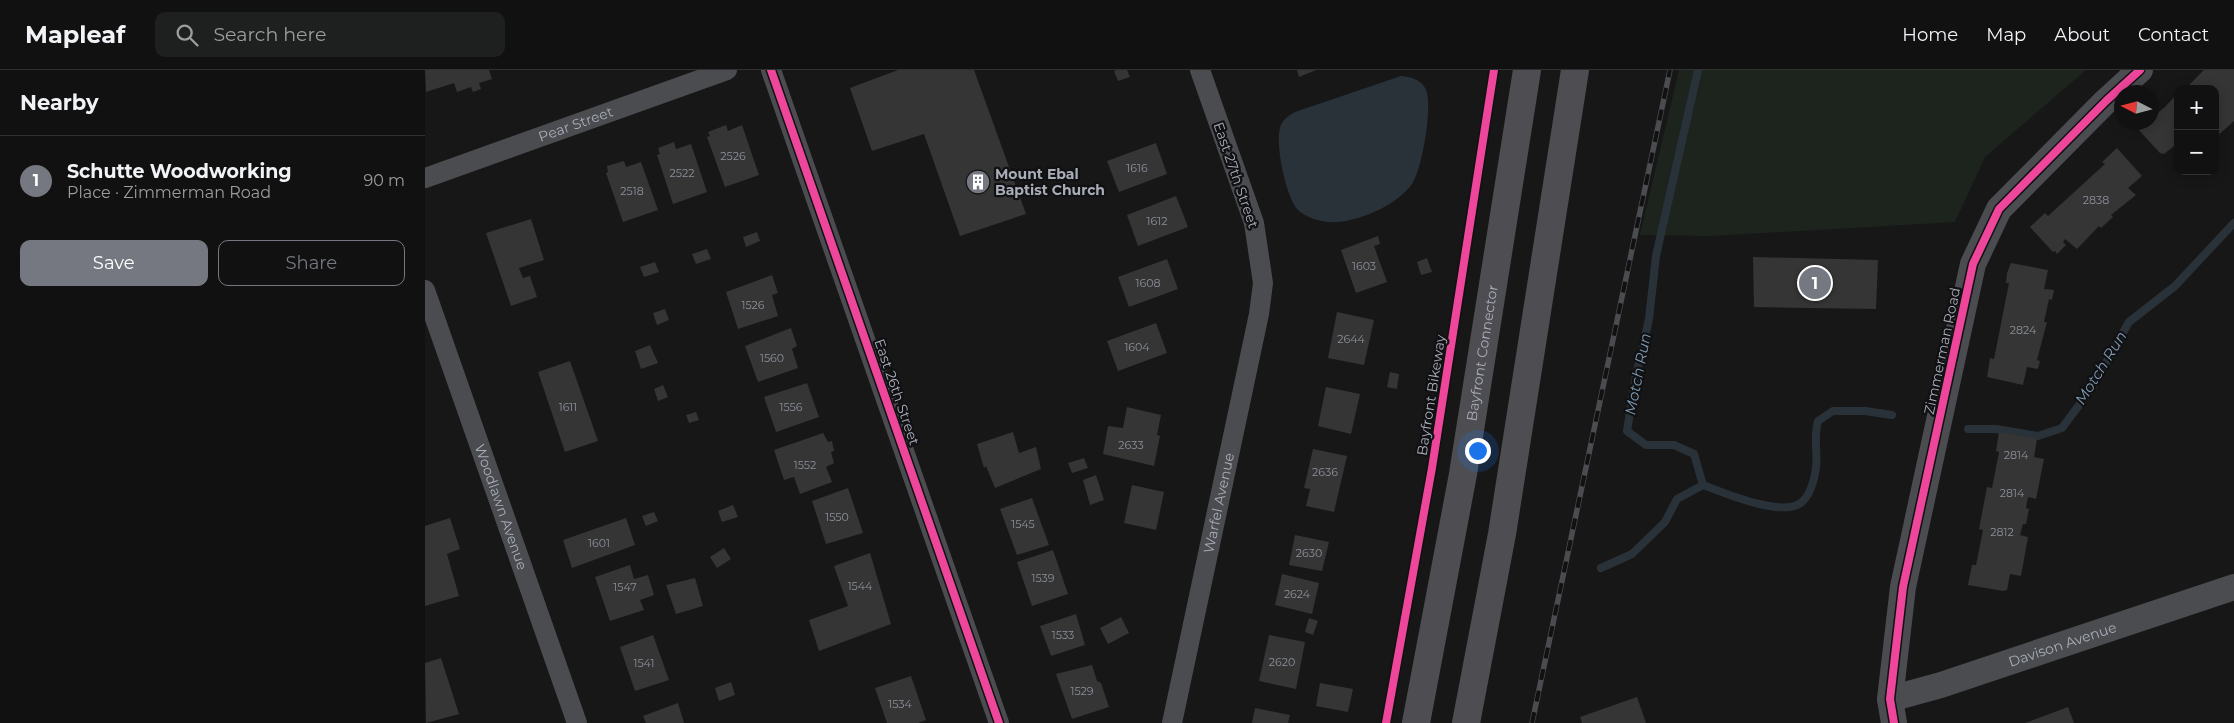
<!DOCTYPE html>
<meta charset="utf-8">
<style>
:root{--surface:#111;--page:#1e1f1f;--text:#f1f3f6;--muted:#9c9d9f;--line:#303131;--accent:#757880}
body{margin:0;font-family:Montserrat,sans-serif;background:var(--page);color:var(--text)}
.controls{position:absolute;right:15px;top:15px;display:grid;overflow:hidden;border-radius:10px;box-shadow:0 2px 12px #0003}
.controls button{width:45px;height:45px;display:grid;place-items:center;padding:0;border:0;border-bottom:1px solid var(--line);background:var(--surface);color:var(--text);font:25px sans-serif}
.compass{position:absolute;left:1689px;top:15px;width:45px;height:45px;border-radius:50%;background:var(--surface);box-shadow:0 2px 12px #0003;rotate:276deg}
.you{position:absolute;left:1052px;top:380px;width:18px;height:18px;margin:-12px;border:4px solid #fff;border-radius:50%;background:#1a73e8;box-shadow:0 0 0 8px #1a73e833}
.badge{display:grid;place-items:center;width:32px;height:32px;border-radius:50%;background:var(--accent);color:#fff;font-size:16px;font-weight:700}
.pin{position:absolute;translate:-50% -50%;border:2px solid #fff;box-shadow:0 1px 5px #0006}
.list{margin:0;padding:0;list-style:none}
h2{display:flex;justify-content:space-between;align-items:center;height:65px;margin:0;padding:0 20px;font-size:21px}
h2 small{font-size:16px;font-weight:400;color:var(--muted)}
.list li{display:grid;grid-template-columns:32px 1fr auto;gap:15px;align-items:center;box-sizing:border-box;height:90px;padding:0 20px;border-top:1px solid var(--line)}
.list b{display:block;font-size:19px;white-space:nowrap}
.list p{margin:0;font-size:16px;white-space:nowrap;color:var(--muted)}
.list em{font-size:16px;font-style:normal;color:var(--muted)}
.actions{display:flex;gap:10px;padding:15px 20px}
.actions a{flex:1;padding:11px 0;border:1px solid var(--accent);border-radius:10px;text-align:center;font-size:18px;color:var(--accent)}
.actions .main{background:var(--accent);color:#fff}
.icon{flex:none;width:28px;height:28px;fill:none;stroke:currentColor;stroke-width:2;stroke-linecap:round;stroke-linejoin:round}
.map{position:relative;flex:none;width:1809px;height:653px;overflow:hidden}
header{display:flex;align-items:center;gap:30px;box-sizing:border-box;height:70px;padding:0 25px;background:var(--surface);border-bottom:1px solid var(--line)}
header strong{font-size:24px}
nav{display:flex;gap:28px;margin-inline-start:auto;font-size:18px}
.search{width:350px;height:45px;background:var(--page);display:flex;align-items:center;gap:12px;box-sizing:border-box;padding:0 18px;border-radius:10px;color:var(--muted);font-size:19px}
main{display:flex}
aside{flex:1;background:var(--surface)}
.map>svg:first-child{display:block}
</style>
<header>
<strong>Mapleaf</strong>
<div class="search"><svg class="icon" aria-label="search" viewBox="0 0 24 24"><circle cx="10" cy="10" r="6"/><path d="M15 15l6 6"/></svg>Search here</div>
<nav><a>Home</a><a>Map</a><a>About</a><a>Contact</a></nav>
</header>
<main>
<aside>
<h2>Nearby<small></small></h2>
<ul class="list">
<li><span class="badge">1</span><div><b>Schutte Woodworking</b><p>Place · Zimmerman Road</p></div><em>90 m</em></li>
</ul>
<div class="actions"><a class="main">Save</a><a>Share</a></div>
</aside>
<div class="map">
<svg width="1809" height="653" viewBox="0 0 1809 653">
<rect width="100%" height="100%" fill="#171717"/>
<polygon fill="#1d241e" points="1254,0 1661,0 1560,87 1530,152 1286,166 1215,165"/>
<path fill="#2a3239" d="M976,6C987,7 997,10 1001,20C1008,36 997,100 987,114C973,134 936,151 911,152C898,153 881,148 872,139C861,126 850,74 855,58C857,50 863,46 870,42Z"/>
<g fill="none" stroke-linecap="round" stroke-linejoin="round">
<g stroke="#2a3239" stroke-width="8">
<polyline points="1273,0 1231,186 1224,249 1210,311 1202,361 1221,375 1249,375 1269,384 1278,415"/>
<polyline points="1543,359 1571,359 1613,366 1637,358 1666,319 1704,252 1750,216 1809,153"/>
<path d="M1278,415C1299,423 1354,446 1374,434C1385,428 1390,408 1391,397C1393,380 1388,370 1393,351L1408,341H1440L1467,345"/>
<polyline points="1176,498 1207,484 1240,452 1252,429 1278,415"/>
</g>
</g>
<g fill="#353536">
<polygon points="0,0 64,0 67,9 54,13 56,19 48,22 46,17 32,22 29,13 1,22"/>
<polygon points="473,0 549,0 601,144 535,166 499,64 447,81 425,18"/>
<polygon points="692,0 702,0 705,7 693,11 689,1"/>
<polygon points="872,0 891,0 874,7"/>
<polygon points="1779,0 1809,0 1809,51 1790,68 1790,19 1760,19"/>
<polygon points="1753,23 1753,73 1739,84 1735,83 1712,58 1717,52 1726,52 1726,43 1728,42 1731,44 1740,37"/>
<polygon points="301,55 303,61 317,55 334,105 300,117 282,67 285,66 283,62"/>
<polygon points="249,72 251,79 266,74 282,122 248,134 232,85 235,84 233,78"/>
<polygon points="731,73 742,104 694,122 682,91"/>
<polygon points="1692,78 1717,106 1703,118 1711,125 1686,145 1688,147 1676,158 1674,156 1652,179 1640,169 1638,172 1641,175 1632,184 1630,181 1628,182 1605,157 1620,143 1623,146 1680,94 1677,92"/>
<polygon points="199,91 201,97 216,92 233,140 198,152 181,103 183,102 182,96"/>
<polygon points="751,126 763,157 713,176 702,145"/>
<polygon points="106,149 119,190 94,198 98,208 105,206 112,227 86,236 61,163"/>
<polygon points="332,162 335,171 321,177 318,167"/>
<polygon points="953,166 955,174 949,176 962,212 931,223 916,180"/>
<polygon points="282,179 286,189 271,194 267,184"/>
<polygon points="1328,187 1453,190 1451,239 1329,237"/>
<polygon points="1002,188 1007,202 996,205 992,192"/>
<polygon points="742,189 753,219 704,237 693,207"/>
<polygon points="230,192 234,202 219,207 215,197"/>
<polygon points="1586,193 1623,200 1619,219 1629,220 1627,230 1624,229 1619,252 1622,252 1612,290 1615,291 1613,299 1602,297 1598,315 1562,307 1565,288 1569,289 1584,213 1581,213 1582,203"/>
<polygon points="347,205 353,223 347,225 353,246 313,259 301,222"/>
<polygon points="240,239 244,250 232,255 228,243"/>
<polygon points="912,242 949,250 939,295 903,288"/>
<polygon points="731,253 742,283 693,301 682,271"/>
<polygon points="366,258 372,276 367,279 373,298 333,312 320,276"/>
<polygon points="225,275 233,293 216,299 210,281"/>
<polygon points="145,291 173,371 140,382 113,302"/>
<polygon points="965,302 974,304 972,319 962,317"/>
<polygon points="382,313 394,347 351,362 339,327"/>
<polygon points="238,315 243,327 233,331 229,319"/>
<polygon points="901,317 935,324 926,364 893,356"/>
<polygon points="702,337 736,345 732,365 735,366 729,396 678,384 683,356 698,358"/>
<polygon points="271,342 274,350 264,353 261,345"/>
<polygon points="588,362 594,383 611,377 616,399 570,418 561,396 559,398 552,374"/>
<polygon points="1574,362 1612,369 1609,387 1619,389 1611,429 1603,427 1601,438 1604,439 1601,454 1598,454 1595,465 1603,467 1596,506 1585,504 1582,520 1578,521 1543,515 1547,495 1551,495 1558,460 1554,459 1562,417 1567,418 1574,382 1571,381"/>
<polygon points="398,363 403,372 407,371 409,381 406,382 409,393 401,397 407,412 375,424 369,407 359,410 349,380"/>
<polygon points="888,379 922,386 909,442 881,436 885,419 879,418"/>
<polygon points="659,388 663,398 647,403 643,393"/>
<polygon points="671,405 679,430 665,435 658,410"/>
<polygon points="707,415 739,422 731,460 699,453"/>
<polygon points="423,418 438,463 401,474 387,431"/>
<polygon points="607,428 624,475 592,485 575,439"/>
<polygon points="308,435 313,447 297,452 293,441"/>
<polygon points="229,442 233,451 221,456 217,446"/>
<polygon points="25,448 35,479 22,484 34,526 0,536 0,456"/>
<polygon points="201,448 210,475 147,498 138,470"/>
<polygon points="870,465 904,472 897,501 864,495"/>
<polygon points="299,478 306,489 292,498 285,487"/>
<polygon points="628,480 643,524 607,536 592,492"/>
<polygon points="445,483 466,554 394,581 384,550 423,536 409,496"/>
<polygon points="205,495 209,509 223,505 229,525 215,530 219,540 185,551 170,507"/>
<polygon points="857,504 894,513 887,544 850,535"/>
<polygon points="270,508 278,536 251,544 241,515"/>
<polygon points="651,544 660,575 626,586 615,556"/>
<polygon points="696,547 704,563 683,574 675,558"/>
<polygon points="884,548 893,551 888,565 880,562"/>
<polygon points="228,565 244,610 210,621 195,577"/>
<polygon points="844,565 880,572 871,619 834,611"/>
<polygon points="16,588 34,644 1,653 0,593"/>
<polygon points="667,595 672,611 676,613 684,637 647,649 631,604"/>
<polygon points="486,606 501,650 493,653 462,653 450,618"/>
<polygon points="306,612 310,625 294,631 290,618"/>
<polygon points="895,613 928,619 923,642 891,636"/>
<polygon points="1212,627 1221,653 1157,653 1155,647"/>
<polygon points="253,633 259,653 221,653 218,646"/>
<polygon points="1643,637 1649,653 1600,653"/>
<polygon points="830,638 865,645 863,653 827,653"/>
</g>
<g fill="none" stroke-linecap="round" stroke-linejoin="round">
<g stroke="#4b4c50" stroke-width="20">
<polyline points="346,0 574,653"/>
<path id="s1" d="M0,108L302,0"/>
<path id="s2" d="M0,220L152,653"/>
<path id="s3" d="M747,653L834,244L838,213L829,153L775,0"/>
</g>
<g stroke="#4b4c50" stroke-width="26">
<path id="s4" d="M1465,629L1516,615L1809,517"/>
<polyline points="1469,653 1465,629 1478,517 1548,194 1574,139 1681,31 1715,0"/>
</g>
<g stroke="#4e4e52" stroke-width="28">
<path id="s5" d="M991,653L1038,404L1102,0"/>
<polyline points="1041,653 1077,464 1150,0"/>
</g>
<g stroke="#4b4c4f" stroke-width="5.5">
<polyline id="rail" points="1107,653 1245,0"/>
</g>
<use href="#rail" stroke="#111113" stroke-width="4" stroke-dasharray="11" stroke-linecap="butt"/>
<g stroke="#111113" stroke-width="11">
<g id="cycleway">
<polyline points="346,0 574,653"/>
<polyline points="961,653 1007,398 1069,0"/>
<polyline points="1469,653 1465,629 1478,517 1548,194 1574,139 1681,31 1715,0"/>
</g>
</g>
<use href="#cycleway" stroke="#ed469a" stroke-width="8"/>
</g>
<defs>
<g id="building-disc" transform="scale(1.25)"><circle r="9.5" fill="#757880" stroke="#111113"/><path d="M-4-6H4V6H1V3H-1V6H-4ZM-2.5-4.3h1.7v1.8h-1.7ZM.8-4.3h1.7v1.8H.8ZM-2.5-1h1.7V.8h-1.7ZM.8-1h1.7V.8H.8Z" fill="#fff"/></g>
</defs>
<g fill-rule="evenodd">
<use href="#building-disc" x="553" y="112"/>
</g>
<g text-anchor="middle" stroke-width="4.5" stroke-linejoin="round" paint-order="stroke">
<g font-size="11" fill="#8b8f98">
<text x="308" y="90">2526</text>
<text x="712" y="102">1616</text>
<text x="257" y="107">2522</text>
<text x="207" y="125">2518</text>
<text x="1671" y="134">2838</text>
<text x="732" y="155">1612</text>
<text x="939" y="200">1603</text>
<text x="723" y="217">1608</text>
<text x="328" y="239">1526</text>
<text x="1598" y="264">2824</text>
<text x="926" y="273">2644</text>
<text x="712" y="281">1604</text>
<text x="347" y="292">1560</text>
<text x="143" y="341">1611</text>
<text x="366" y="341">1556</text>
<text x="706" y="379">2633</text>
<text x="1591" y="389">2814</text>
<text x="380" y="399">1552</text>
<text x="900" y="406">2636</text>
<text x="1587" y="427">2814</text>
<text x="412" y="451">1550</text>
<text x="598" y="458">1545</text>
<text x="1577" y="466">2812</text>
<text x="174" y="477">1601</text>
<text x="884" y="487">2630</text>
<text x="618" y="512">1539</text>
<text x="435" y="520">1544</text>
<text x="200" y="521">1547</text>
<text x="872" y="528">2624</text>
<text x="638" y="569">1533</text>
<text x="857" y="596">2620</text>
<text x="219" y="597">1541</text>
<text x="657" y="625">1529</text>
<text x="475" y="638">1534</text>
</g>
<g font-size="14" fill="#a8adb8" stroke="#111113">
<text dy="5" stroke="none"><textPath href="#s1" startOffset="160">Pear Street</textPath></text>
<text transform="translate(811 105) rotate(71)" y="5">East 27th Street</text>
<text transform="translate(1517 281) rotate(-78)" y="5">Zimmerman Road</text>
<text dy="5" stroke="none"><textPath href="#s5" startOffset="376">Bayfront Connector</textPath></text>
<text transform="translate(472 322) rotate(71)" y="5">East 26th Street</text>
<text transform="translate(1006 325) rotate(-81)" y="5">Bayfront Bikeway</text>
<text dy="5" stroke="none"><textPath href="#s3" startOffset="225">Warfel Avenue</textPath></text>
<text dy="5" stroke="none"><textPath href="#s2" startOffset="230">Woodlawn Avenue</textPath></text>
<text dy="5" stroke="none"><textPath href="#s4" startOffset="181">Davison Avenue</textPath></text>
</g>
<g font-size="14" font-weight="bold" fill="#a8adb8" stroke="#111113" text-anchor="start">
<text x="570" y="109">Mount Ebal<tspan x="570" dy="16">Baptist Church</tspan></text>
</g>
<g font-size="15" font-style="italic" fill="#7f9bb3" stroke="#111113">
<text transform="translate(1676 298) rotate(-58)" y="5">Motch Run</text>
<text transform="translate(1213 304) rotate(-79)" y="5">Motch Run</text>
</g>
</g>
</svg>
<div class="controls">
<button>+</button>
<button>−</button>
</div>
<svg class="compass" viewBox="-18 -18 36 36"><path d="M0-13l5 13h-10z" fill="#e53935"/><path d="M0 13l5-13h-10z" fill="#9c9d9f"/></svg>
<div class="you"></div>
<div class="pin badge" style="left:1390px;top:213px">1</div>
</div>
</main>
